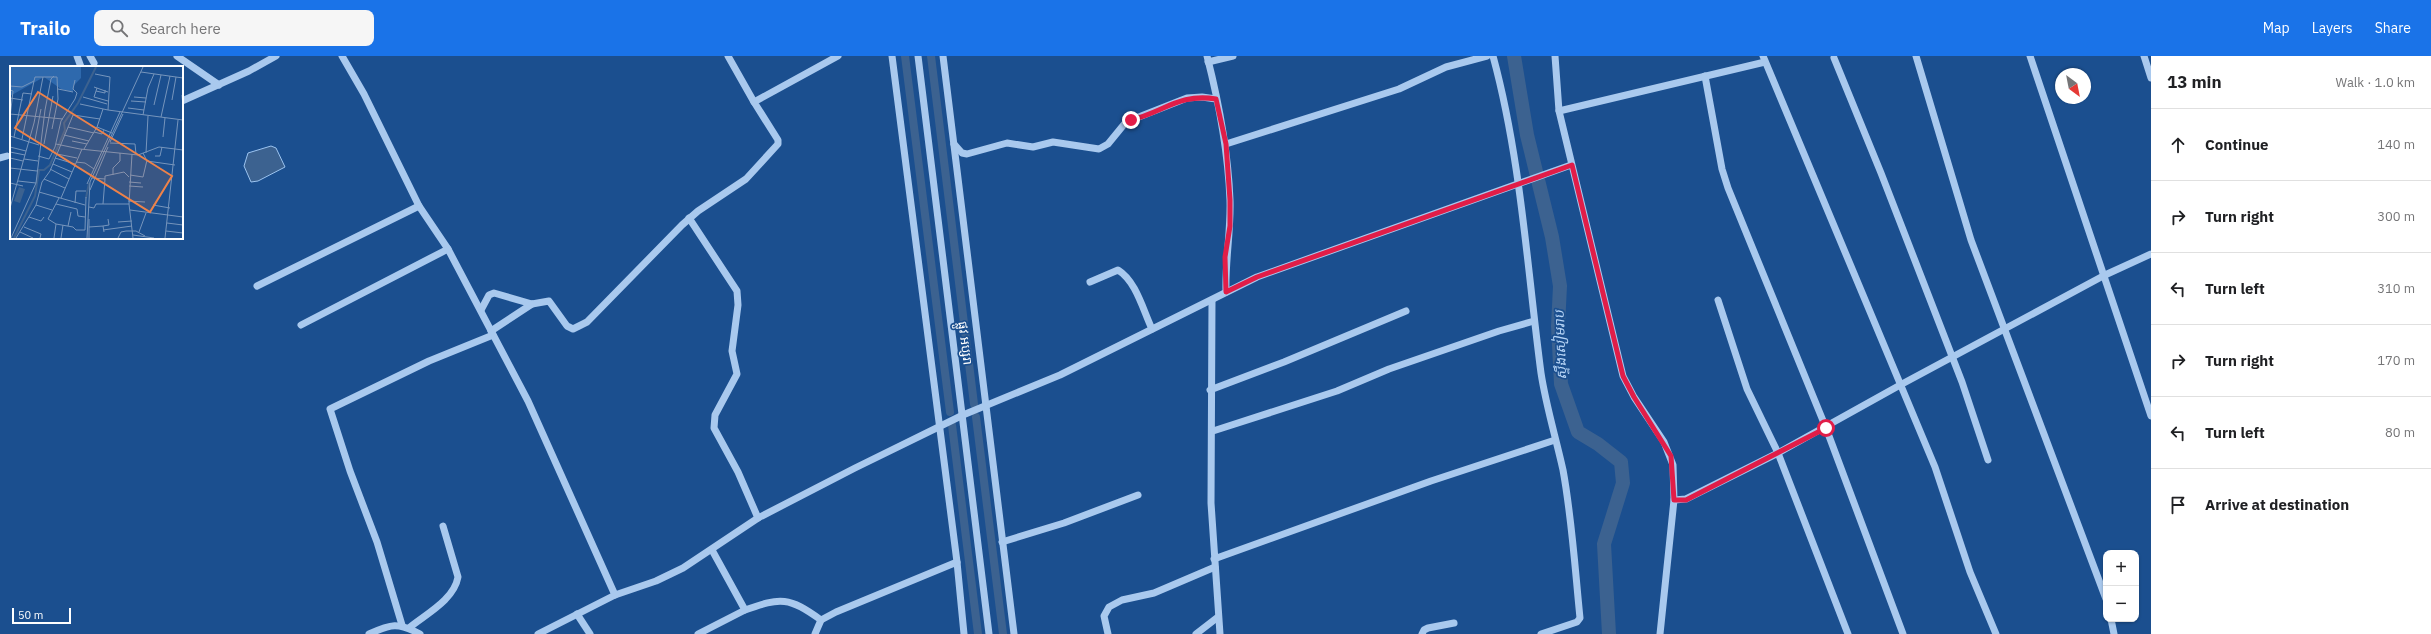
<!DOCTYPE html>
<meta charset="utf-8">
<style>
:root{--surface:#fff;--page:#f6f6f6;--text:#202124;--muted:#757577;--line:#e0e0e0;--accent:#1a73e8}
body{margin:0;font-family:"IBM Plex Sans","Noto Sans Khmer",sans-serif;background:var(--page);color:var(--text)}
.controls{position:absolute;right:12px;bottom:12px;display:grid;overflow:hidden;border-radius:8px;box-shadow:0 1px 3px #0004}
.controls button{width:36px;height:36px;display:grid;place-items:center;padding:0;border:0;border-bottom:1px solid var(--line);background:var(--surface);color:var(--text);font:20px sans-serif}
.compass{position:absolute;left:2055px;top:12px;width:36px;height:36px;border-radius:50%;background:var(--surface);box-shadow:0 1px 3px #0004;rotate:148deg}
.scale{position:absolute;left:12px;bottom:10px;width:59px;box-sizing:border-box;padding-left:4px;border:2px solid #fff;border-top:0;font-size:11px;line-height:14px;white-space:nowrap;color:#fff;-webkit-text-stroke:3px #1b4f8f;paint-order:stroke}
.stop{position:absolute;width:12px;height:12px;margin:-9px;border:3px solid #e11d48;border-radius:50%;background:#fff}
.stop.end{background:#e11d48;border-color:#fff;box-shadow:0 1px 4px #0008}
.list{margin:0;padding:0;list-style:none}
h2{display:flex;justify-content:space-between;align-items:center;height:52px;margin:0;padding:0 16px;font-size:17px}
h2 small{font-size:13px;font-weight:400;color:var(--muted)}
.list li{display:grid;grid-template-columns:26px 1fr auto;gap:12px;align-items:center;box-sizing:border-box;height:72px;padding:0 16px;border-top:1px solid var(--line)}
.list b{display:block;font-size:15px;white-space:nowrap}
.list em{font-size:13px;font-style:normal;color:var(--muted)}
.icon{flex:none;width:22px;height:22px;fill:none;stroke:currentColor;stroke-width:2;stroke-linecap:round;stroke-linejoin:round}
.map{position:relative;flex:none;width:2151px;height:578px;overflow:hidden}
header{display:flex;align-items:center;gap:24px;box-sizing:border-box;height:56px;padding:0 20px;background:var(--accent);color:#fff}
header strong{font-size:19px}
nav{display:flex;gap:22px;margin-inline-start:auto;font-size:14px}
.search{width:280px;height:36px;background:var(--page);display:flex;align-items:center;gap:10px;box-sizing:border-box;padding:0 14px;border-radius:8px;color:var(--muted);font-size:15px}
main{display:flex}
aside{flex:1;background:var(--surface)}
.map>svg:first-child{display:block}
</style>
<header>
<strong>Trailo</strong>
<div class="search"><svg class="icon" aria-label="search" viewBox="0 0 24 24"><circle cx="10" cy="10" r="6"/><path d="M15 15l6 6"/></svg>Search here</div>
<nav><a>Map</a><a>Layers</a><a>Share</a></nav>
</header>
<main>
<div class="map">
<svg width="2151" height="578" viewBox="0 0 2151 578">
<rect width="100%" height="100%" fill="#1b4f8f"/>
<polygon fill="#3c6290" stroke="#9cc4f0" points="271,90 276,92 285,111 258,125 251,126 244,110 248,97"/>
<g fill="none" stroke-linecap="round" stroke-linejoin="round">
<g stroke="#3c6290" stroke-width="8">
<polyline points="905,0 950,356"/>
<polyline points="931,0 974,348"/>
<polyline points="976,361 1003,578"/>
<polyline points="952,369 978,578"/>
</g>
<polyline stroke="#3c6290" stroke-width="14" points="1514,0 1527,79 1552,181 1560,230 1558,270 1561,328 1578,376 1598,388 1621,406 1623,427 1604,488 1609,578"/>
<g stroke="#a9c9ee" stroke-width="7">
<polyline points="77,0 81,11"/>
<polyline points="90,0 94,7"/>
<polyline points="177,0 219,29"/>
<polyline points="342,0 364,38 419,150 448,193 528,345 615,539"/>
<polyline points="728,0 754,46"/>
<polyline points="892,0 957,506 964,578"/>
<polyline points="918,0 989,578"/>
<polyline points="943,0 1014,578"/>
<path d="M1207,0C1219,47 1228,95 1230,144C1231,175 1225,205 1226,236"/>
<path d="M1493,0C1521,103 1527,211 1541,317C1546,350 1556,382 1563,414C1572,463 1575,513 1580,562L1577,566L1541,578"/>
<polyline points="1555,0 1559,55 1623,320 1634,341 1664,386 1673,409 1674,444 1660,578"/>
<polyline points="1763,0 1935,411 1970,516 1996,578"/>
<polyline points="1916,0 1971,184 2106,543"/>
<polyline points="2030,0 2151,360"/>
<polyline points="2144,0 2151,22"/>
<polyline points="1834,2 1881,117 1962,326 1988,404"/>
<polyline points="1208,6 1233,0"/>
<polyline points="1705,20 1722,113 1728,132 1826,372 1903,578"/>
<polyline points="182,45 249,15 276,0"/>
<polyline points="1559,55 1765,6"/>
<polyline points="954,88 962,97 967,98 1007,87 1033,91 1053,86 1099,93 1108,88 1126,66 1187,42 1202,41 1216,43"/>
<polyline points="1226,88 1399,33 1446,11 1487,0"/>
<polyline points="0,102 7,100"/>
<polyline points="689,162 737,235 738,249 732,295 737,318 715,359 714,372 738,416 758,462"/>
<path d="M1090,226L1118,214C1136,225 1143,254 1152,273"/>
<polyline points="257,230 419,150"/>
<polyline points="1212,244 1211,447 1220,578"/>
<polyline points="1718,244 1747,333 1778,397 1848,578"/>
<polyline points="481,254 489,239 494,237 532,248 549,245 567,270 573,273 587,266 682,169 698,155 746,123 778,88 778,84 754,46 838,0"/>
<polyline points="301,269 448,193"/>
<polyline points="491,275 532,248"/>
<polyline points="1210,334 1284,306 1406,255"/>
<polyline points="1213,375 1337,335 1389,313 1499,275 1534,265"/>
<polyline points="1674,444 1686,443 1778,397 1902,328 2105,219 2151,198"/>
<polyline points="1002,486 1064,467 1138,439"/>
<polyline points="1214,503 1431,425 1555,384"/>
<path d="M745,554C781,541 789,541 821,564"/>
<polyline points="577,558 590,578"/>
<polyline points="2111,563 2114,578"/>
<polyline points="402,569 377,486 350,415 330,353 429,305 493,279"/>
<path d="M409,572C426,558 454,544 458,521L443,470"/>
<path d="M369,578C391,568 398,566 420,578"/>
<polyline points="538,578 615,539 656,525 683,512 758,462 855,412 963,359 1060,319 1257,221 1571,109"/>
<polyline points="698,578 745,554 712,494"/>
<polyline points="815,578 821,564 836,556 957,506"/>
<polyline points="1108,578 1104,560 1109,551 1122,544 1154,537 1215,511"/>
<polyline points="1196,578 1218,561"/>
<polyline points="1422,578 1424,574 1428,572 1454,567"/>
</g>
</g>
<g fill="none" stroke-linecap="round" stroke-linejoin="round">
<path stroke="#e11d48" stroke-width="5" d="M1131,64C1164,56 1179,37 1216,43L1226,88L1230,144V170L1225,201L1226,236L1257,221L1572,109L1623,320L1634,341L1671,400L1674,444H1686L1826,372"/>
</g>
<g text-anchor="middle" stroke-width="3.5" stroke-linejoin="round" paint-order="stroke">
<g font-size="13" fill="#fff" stroke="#1b4f8f">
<text transform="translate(966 287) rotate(83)" y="5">ផ្លូវ អប្សរា</text>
</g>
<g font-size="14" font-style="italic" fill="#b5d3f5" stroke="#1b4f8f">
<text transform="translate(1560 289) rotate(-92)" y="5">ស្ទឹងសៀមរាប</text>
</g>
</g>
<g transform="translate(10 10)">
<rect width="173" height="173" fill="#1b4f8f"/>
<path d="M0,1H71V12L64,19L63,26L51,23L34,11L0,30Z" fill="#2e69ad"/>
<path d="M9,121L15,123L10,137L4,135Z" fill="#3c6290"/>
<path fill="none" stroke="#3c6290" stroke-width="2" d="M76,132L79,117M4,172L25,130L29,104H34L40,99L55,64L54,57L68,37L86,1"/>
<path fill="none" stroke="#7695bc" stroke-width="1" d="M131,6L173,12M85,8L100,11L98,44L173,54M0,20L12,21L24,15L25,11H47L48,33L42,63M84,21L98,26M87,22L84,31L98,35M48,23L63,26M0,24L3,25L0,52M86,25L95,27V24M172,29L173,41M73,31L97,38M124,31L136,32M0,32L13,34M162,34L166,11M121,35L136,36M70,38L98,44M144,39L151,9M118,42L134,44M0,48L53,53M133,49L138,22L144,8M151,51L160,10M58,61L84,67M87,61L102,67M84,66L92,68L94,64M54,69L79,75M0,70L29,79M4,71L13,27L22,28M153,71L155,52M12,73L24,15M25,74L31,43M62,75L77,78M100,76L113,48M100,77L125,78L126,88M34,78L43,30M46,78L70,83L128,89L149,81L173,84M0,81L16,85M74,83L87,61L93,43M0,86L15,89M133,87L137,95L165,99M136,87L138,50M47,88L67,92M28,90L39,93L45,81L51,55L65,33L67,27L63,23L65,14M145,90H150L152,81M0,92L13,95M45,92L65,98M14,93L28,95M66,96L75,97L84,103M43,98L62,106M0,102L27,105M40,103L59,113M103,109V102L110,95V87M120,109L133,111L137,94M82,112L95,113V110L114,106L119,111M34,113L55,122M8,115L26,117M119,116L131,117M0,117L13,120M77,118L110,46M119,120L133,121M80,124L98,81M29,126L75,139M51,132L72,83M118,135L135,136M65,137L66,125H76M46,138L67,143L68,150L75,151M93,138L95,113M119,138L123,172M26,139L42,144M143,139L160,142M79,141L84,142L86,138H119L122,88M0,142L24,57L33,11M120,144L173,151M19,151L31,155L34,151M79,153V172M108,156L122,155M157,157L173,159M46,158L63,161L66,164H75L76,131M58,160L61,146M93,160L99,159L98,153M14,161L31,168L30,172M79,161L93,160L94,166M93,164L122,160M156,165L173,167M10,166L23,172M129,166L136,147M123,169L144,172M1,172L26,117L35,44L41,13L44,10M6,172L26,139L32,116L40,105L63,49L90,53M44,172L46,158L38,153L49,132M51,172L53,159M77,172L80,116L133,1M108,172L111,166L116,165H126L135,170M155,172L168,54"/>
<path fill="#ee8249" fill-opacity="0.15" stroke="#ee8249" stroke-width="2" d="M28,26L162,110L140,146L5,62Z"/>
<rect width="173" height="173" fill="none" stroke="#fff" stroke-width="2"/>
</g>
</svg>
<div class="controls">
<button>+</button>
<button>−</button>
</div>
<svg class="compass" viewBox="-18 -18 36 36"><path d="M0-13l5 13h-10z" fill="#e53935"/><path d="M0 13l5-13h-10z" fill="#757577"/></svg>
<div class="scale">50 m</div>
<div class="stop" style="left:1826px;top:372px"></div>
<div class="stop end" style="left:1131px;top:64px"></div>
</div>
<aside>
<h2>13 min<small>Walk · 1.0 km</small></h2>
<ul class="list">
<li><svg class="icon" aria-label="ahead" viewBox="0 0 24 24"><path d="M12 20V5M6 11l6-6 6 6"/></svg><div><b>Continue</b></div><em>140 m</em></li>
<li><svg class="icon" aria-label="right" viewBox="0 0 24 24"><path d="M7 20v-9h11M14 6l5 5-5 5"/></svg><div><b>Turn right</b></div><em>300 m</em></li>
<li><svg class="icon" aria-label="left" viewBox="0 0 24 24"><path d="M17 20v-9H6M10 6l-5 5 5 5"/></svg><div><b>Turn left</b></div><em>310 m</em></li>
<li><svg class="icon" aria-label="right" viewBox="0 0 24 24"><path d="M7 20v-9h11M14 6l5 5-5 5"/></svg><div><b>Turn right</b></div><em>170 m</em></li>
<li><svg class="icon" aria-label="left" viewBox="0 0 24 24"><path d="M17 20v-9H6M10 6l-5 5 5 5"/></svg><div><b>Turn left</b></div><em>80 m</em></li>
<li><svg class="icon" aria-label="arrive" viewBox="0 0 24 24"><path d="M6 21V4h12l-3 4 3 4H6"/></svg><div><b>Arrive at destination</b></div></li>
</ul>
</aside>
</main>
